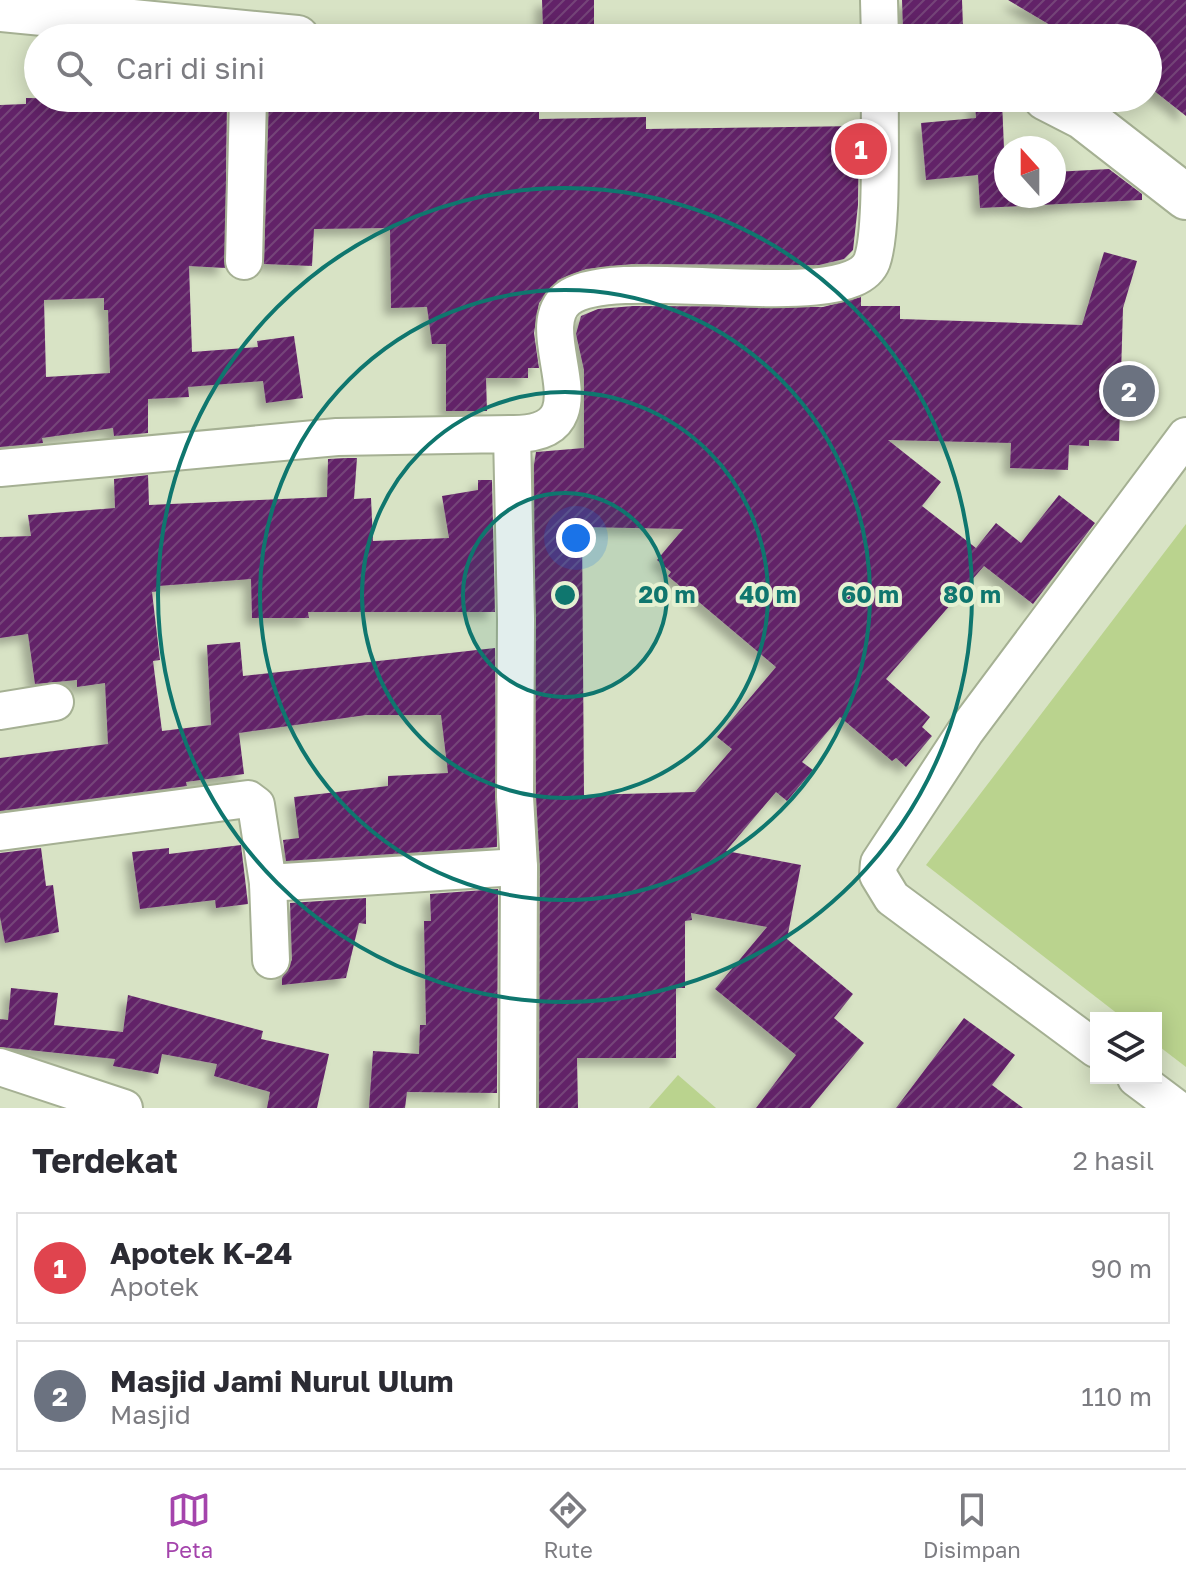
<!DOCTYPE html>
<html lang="id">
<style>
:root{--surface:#fff;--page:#f2f2f3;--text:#2b2b33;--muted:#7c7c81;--line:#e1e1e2;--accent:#a444ac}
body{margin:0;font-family:"Golos Text",sans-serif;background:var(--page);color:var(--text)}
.controls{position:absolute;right:24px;bottom:24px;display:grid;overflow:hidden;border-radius:0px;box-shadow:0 4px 20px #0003}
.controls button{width:72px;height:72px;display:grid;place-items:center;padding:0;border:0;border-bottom:2px solid var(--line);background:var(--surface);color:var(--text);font:40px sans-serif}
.compass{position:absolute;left:994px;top:136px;width:72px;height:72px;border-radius:50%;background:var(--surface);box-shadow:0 4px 20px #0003;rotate:339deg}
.you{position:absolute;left:576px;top:538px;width:28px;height:28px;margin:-20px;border:6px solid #fff;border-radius:50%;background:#1a73e8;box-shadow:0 0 0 12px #1a73e833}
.badge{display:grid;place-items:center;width:52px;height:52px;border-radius:50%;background:var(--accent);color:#fff;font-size:26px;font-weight:700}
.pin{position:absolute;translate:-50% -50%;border:4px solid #fff;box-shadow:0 2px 8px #0006}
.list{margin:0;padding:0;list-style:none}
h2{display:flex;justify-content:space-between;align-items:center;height:104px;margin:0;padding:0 32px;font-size:34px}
h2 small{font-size:26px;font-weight:400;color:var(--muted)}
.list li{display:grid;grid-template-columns:52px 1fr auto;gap:24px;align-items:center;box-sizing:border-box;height:112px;margin:0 16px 16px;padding:0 16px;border:2px solid var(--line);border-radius:0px}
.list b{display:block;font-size:30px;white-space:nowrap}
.list p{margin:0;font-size:26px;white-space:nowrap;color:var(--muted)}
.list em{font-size:26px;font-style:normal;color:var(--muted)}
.icon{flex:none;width:44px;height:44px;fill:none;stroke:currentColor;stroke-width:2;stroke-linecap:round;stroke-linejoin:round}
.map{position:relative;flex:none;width:1186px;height:1108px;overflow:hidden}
.search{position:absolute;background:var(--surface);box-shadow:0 4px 20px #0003;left:24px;right:24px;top:24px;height:88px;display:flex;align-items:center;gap:20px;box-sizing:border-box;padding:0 28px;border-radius:44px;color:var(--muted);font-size:30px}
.sheet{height:360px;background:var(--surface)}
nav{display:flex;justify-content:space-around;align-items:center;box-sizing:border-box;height:112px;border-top:2px solid var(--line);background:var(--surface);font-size:22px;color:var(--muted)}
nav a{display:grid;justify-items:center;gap:4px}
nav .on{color:var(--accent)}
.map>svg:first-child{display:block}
</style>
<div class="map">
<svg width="1186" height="1108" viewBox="0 0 1186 1108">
<defs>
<pattern id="building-hatch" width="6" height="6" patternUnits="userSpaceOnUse" patternTransform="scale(2)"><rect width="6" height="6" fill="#622468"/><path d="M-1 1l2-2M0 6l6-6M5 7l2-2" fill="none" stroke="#754479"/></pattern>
<filter id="shadow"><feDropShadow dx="-7" dy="7" stdDeviation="4" flood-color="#0004"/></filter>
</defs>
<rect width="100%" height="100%" fill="#d8e3c5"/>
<g fill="#bad38e">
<polygon points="1186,524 1186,1067 1156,1044 1156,1018 1123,1018 926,865"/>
<polygon points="678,1075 716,1108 649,1108"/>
</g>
<g fill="url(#building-hatch)" fill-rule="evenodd" filter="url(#shadow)">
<polygon points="542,0 594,0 594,28 543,28"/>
<polygon points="902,0 962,0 963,27 903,29"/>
<polygon points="1008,0 1186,0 1186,116 1148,86 1148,38 1072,38"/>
<path d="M26,98L227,101L225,268L189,266L192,352L258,347L257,341L294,336L303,398L266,403L263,381L188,387L189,397L148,399V433L114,436L113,428L42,438L43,443L0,447V105L26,104ZM104,298V310H108L110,373L46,377L44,300Z"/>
<polygon points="269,98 351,100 351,103 539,101 539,119 646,117 646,129 859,126 858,205 853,250 844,259 819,265 632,264 586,269 558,280 539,303 534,333 539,368 528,368 528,378 486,378 487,411 446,411 446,344 432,344 427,307 391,308 390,228 314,229 312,266 264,264"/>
<polygon points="1002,101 1006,196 1054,196 1054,172 1109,169 1142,194 1142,200 980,208 978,175 926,180 921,123 976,118 975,102"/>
<path d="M1104,252L1137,261L1123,308L1119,441L1089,440V446L1069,445L1068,470L1010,468L1011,443L888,440L941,482L922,506L976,548L996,523L1021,543L1059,495L1095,523L1033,604L984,566L886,679L930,717L922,727L932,736L906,767L896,758L892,761L840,717L802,762L813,770L787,801L776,792L726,851L801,865L787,939L853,994L834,1018L864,1043L810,1108H756L796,1055L715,989L767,927L691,913L692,920L685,921V988H676V1058H577L578,1108H539L540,867L536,796L534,465L536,452L584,448V370L576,334L581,316L598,309L633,306L823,307L861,297V306H900V319L1082,325ZM582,527L683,529L657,560L671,572L668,576L776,667L717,737L732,749L695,792L584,795Z"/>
<polygon points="346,458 357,458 354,499 371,498 373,541 449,538 442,496 478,490 478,480 492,480 495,612 308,612 309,618 252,618 251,579 158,586 159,591 152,592 160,660 153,661 162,731 211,725 207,645 240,642 243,676 495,648 497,847 286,861 283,840 299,838 294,797 388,786 388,776 448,773 441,715 366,715 239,733 244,774 186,782 187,786 0,811 0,758 108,744 105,683 77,687 77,680 35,684 28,634 0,638 0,537 31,536 28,515 115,508 114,479 148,475 149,505 327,497 328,459"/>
<polygon points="241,845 248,904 216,908 215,900 140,909 132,852 169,848 169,854"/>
<polygon points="41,848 46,886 53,885 59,932 5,943 0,917 0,853"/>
<polygon points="498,889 497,1093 407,1092 405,1108 369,1108 373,1051 419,1054 420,1025 426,1025 424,921 431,921 430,894"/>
<polygon points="366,898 366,924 359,923 346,978 282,985 282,978 292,960 290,903"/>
<polygon points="11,988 58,993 54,1025 123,1032 128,995 263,1031 261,1039 329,1054 317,1108 267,1108 270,1092 214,1076 217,1064 162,1054 158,1074 113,1066 115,1059 0,1047 0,1019 8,1020"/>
<polygon points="964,1018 1015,1055 992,1085 1023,1108 896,1108"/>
</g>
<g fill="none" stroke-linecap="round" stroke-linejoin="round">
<g stroke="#a5b093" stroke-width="40">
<g id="street">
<polyline points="879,0 880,38"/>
<polyline points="244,261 248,98"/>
<path d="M512,434C612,435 526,332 567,299C616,260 850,319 872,261C883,230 879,136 880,98"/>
<polyline points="0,468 337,437 512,434 516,619 515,797 519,867 518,1108"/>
<polyline points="0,711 55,702"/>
<polyline points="0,832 248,799 256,805 268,883 271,960"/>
<polyline points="268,883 519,867"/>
<polyline points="1096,1049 892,898 878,875 879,863 965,732 1186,436"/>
<polyline points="0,1067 124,1108"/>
<polyline points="1136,1078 1176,1108"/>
</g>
</g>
<g stroke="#a5b093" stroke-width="48">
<g id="secondary">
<polyline points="0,9 297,38"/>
<polyline points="1046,98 1083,117 1186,197"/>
</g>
</g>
<use href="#street" stroke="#fff" stroke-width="36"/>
<use href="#secondary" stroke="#fff" stroke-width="44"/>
</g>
<circle cx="565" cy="595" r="102" fill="#0f766e" fill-opacity=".12"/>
<g fill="none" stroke="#0f766e" stroke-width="4">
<circle cx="565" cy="595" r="102"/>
<circle cx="565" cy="595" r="203"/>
<circle cx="565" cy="595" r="305"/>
<circle cx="565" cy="595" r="407"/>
</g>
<circle cx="565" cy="595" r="12" fill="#0f766e" stroke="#e5f1d2" stroke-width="4"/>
<g font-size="24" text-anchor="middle" font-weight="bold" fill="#0f766e" stroke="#e5f1d2" stroke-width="8" stroke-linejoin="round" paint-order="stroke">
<text x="667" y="603">20 m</text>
<text x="768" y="603">40 m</text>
<text x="870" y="603">60 m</text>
<text x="972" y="603">80 m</text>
</g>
</svg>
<div class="controls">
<button><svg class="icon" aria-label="layers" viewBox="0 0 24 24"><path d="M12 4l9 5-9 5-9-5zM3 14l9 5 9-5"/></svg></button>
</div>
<svg class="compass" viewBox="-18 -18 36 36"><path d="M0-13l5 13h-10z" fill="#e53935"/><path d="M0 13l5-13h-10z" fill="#7c7c81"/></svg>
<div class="you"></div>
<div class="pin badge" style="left:861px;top:149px;background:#e0444e">1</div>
<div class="pin badge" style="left:1129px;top:391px;background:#6b7280">2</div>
<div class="search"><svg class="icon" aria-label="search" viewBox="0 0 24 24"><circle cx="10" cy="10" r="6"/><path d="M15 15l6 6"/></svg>Cari di sini</div>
</div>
<section class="sheet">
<h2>Terdekat<small>2 hasil</small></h2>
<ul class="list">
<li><span class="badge" style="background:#e0444e">1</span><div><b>Apotek K-24</b><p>Apotek</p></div><em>90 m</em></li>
<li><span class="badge" style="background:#6b7280">2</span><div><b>Masjid Jami Nurul Ulum</b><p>Masjid</p></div><em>110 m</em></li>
</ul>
</section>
<nav>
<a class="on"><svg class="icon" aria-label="map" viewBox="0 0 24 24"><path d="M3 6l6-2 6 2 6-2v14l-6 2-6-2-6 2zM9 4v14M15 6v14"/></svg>Peta</a>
<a><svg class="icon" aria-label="directions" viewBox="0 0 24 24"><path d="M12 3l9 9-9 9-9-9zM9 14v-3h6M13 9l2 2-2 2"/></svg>Rute</a>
<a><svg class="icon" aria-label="saved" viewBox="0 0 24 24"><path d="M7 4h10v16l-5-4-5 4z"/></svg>Disimpan</a>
</nav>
